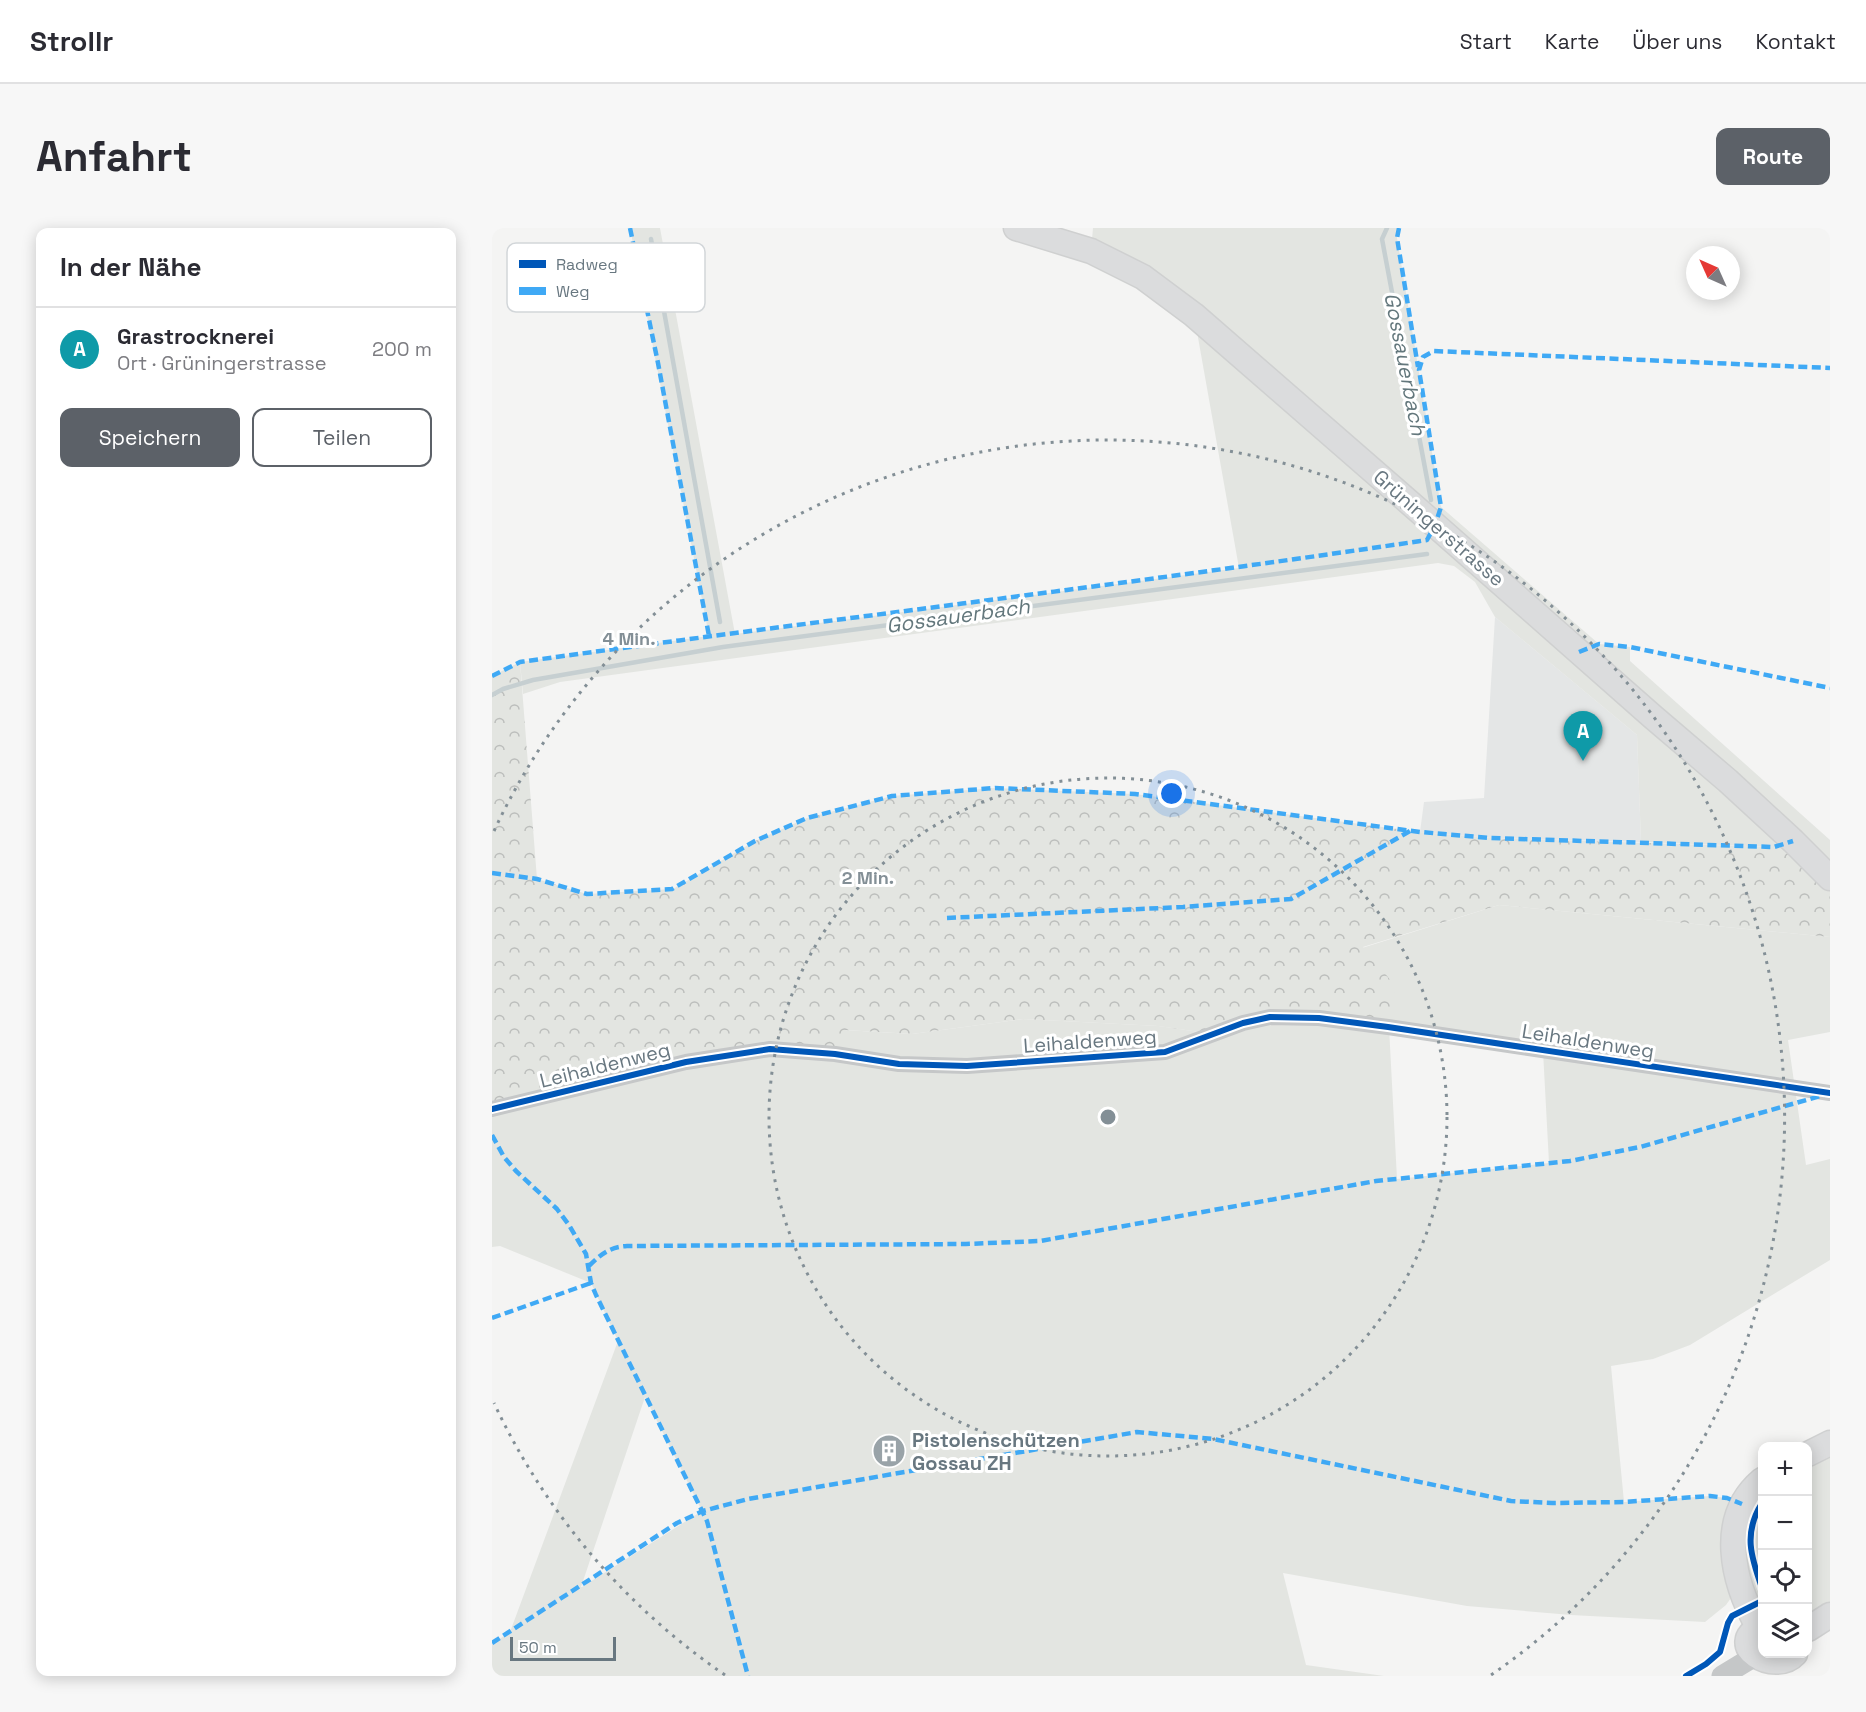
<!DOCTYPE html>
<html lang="de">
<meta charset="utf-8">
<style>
:root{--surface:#fff;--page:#f7f7f7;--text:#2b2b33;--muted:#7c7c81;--line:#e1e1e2;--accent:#5c6168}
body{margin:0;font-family:"Space Grotesk",sans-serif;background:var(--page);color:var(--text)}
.controls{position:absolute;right:18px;bottom:18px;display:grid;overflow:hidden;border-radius:12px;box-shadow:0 3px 15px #0003}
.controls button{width:54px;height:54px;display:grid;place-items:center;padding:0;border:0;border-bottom:2px solid var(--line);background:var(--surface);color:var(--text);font:30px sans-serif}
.compass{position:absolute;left:1194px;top:18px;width:54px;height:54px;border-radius:50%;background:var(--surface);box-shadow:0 3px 15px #0003;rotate:315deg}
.scale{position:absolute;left:18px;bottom:15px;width:106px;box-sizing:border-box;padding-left:6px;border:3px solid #687780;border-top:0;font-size:16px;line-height:21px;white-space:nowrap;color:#687780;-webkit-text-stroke:4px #fff;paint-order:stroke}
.you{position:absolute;left:680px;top:566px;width:21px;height:21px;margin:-15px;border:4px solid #fff;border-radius:50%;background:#1a73e8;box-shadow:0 0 0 9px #1a73e833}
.badge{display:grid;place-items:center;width:39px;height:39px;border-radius:50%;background:var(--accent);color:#fff;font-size:20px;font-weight:700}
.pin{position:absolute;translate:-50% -50px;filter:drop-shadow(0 2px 3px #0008)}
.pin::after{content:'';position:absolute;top:32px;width:21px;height:18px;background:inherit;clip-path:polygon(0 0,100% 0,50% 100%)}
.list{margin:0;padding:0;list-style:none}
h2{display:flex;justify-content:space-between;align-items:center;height:78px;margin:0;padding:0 24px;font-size:26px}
h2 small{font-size:20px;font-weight:400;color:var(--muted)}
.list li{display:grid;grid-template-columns:39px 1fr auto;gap:18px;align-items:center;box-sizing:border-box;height:84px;padding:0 24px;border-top:2px solid var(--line)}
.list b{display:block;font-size:22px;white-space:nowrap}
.list p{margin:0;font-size:20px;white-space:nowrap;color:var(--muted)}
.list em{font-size:20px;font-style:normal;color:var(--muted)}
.actions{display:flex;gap:12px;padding:18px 24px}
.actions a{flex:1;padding:14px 0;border:2px solid var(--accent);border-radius:12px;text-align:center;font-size:21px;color:var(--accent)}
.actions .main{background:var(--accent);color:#fff}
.icon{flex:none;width:33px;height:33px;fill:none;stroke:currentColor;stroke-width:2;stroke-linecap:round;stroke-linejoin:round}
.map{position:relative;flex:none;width:1338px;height:1448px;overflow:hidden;border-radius:12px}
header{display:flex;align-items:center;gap:36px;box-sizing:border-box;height:84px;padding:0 30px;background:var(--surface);border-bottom:2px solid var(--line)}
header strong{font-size:28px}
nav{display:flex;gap:33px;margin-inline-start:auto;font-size:21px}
.intro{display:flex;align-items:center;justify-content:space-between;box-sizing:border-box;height:144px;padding:0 36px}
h1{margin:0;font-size:42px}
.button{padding:15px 27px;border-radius:12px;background:var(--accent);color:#fff;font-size:21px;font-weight:700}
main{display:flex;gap:36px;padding:0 36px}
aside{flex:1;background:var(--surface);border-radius:12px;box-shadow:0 3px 15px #0003}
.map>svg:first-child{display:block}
</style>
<header>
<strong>Strollr</strong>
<nav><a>Start</a><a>Karte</a><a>Über uns</a><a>Kontakt</a></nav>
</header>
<div class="intro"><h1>Anfahrt</h1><a class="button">Route</a></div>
<main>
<aside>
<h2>In der Nähe<small></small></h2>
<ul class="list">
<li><span class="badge" style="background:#0f9aa8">A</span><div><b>Grastrocknerei</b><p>Ort · Grüningerstrasse</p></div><em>200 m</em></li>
</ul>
<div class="actions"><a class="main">Speichern</a><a>Teilen</a></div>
</aside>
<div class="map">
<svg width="1338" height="1448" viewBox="0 0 1338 1448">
<defs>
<pattern id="forest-crowns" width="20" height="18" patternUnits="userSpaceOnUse" patternTransform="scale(1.5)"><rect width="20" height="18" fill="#e3e5e1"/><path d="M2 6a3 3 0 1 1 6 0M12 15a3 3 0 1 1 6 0" fill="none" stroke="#bcbebc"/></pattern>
</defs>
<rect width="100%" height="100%" fill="#f4f4f3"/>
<polygon fill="#e4e6e6" points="1003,389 1145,507 1149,614 998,610 928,604 932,574 992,570"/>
<g fill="#e3e5e1" fill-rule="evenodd">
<polygon points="138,0 168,0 243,406 747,340 702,87 599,23 601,0 907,0 905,10 949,279 1107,416 1138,419 1138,433 1338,612 1338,650 1301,613 1282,619 1149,614 1145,507 1003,389 983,354 962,338 946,335 68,454 31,466 28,434 217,408"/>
<path d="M1007,677L1338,709V804L1296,812L1314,937L1338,931V1032L1198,1117L1161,1131L1119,1138L1132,1274L1218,1268L1235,1270L1250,1276L1270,1252V1398L1248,1357L1234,1377L1213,1394L1079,1387L975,1378L791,1345L814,1437L892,1448H0V1416L18,1404L126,1113L99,1055L8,1018L0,1019V881L352,802L420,806L531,791L667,798L721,806L870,720ZM897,799L1051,823L1057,935L905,951ZM153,1169L210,1283L90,1359H89Z"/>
<polygon points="1338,1215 1338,1387 1316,1401 1316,1226"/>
</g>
<polygon fill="url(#forest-crowns)" points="28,434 45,651 95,666 181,661 263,613 315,590 400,568 503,560 643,566 928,604 998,610 1282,619 1301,613 1338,650 1338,709 1007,677 871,719 900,754 904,775 896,799 778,789 721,806 666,798 531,791 420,806 353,802 343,826 278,821 0,881 0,448"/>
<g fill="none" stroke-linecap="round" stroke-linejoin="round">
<g stroke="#c6cfd1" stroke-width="4.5">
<polyline points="895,0 890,11 939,272"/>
<polyline points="159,11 228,394"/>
<polyline points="0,467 11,461 41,452 231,419 935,326"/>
</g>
<g stroke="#cfd0d0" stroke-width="27">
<g id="secondary">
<polyline points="524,0 599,23 651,49 702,87 926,282 1161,489 1236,553 1301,613 1338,650"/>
<polyline points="1316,1226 1338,1215"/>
<path d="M1270,1398C1230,1417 1283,1448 1303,1426"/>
<path d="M1267,1400C1240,1354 1225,1290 1270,1252"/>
<polyline points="1316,1401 1338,1387"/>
</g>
</g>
<polyline stroke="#c5c7c8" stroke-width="16" points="0,881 194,834 278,821 343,826 407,836 475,838 673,824 751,795 778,789 827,790 896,799 1338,865"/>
<polyline stroke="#c5c7c8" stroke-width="21" points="1230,1448 1258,1431"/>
<use href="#secondary" stroke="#dbdcdd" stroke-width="24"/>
<g stroke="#3fa9f5" stroke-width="4.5" stroke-dasharray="9 4.5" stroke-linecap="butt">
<polyline points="138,0 166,135 217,408"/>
<polyline points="907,0 905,10 926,139"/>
<polyline points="1087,424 1107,416 1138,419 1338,460"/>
<path d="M0,448L28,434C330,392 633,357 935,312L943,297L949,279L927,142L931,129L942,123L1338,140"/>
<polyline points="0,645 45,651 95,666 180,661 263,613 315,590 400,568 503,560 643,566 928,604 998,610 1282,619 1301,613"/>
<polyline points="455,690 691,679 799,671 918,603"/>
<polyline points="0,907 12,929 24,943 65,981 77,997 94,1026 99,1055 104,1067 215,1293 256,1448"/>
<path d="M97,1038C109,1026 118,1019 135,1018L474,1016L548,1013L884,953L1078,933L1148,919L1332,867"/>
<polyline points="0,1090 99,1055"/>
<polyline points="0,1415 185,1295 211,1283 256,1271 645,1204 721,1211 1019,1273 1060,1275 1132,1274 1218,1268 1235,1270 1250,1276"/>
</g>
<g stroke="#fff" stroke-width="10">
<g id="cycleway">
<polyline points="0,881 194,834 278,821 343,826 407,836 475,838 673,824 751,795 778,789 827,790 896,799 1338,865"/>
<path d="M1270,1275C1251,1305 1259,1329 1270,1360"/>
<polyline points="1194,1448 1214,1436 1228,1424 1236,1395 1240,1388 1270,1373"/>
</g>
</g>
<use href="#cycleway" stroke="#0057b8" stroke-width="6"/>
</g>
<g fill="none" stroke="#838f96" stroke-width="3" stroke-dasharray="3 6">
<circle cx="616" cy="889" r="339"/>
<path d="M233 1447A677 677 0 0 1 2 1175M2 603A677 677 0 1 1 999 1447"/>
</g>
<defs>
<g id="building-disc" transform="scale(1.725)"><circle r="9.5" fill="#99a3a8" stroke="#fff"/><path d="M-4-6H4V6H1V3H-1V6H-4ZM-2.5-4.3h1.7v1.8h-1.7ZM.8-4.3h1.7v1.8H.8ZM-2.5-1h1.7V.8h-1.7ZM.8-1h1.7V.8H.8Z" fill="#fff"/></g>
</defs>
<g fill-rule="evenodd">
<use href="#building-disc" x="397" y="1223"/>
</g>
<g text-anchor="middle" stroke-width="6" stroke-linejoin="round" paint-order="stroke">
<g font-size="20" fill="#687780" stroke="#fff">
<text transform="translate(947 300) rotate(41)" y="7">Grüningerstrasse</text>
<text transform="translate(598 813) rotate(-4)" y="7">Leihaldenweg</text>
<text transform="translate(1096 813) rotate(9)" y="7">Leihaldenweg</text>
<text transform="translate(113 837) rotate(-14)" y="7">Leihaldenweg</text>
</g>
<g font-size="20" font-weight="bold" fill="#687780" stroke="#fff" text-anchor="start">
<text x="420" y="1219">Pistolenschützen<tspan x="420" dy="23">Gossau ZH</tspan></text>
</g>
<g font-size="21" font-style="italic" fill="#63777c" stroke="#fff">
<text transform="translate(913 136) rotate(79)" y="7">Gossauerbach</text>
<text transform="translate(466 388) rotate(-8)" y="7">Gossauerbach</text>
</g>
</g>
<rect x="15" y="15" width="198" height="69" rx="9" fill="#fff" stroke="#d2d6d9" stroke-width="1.5"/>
<rect x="27" y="32" width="27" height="8" fill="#0057b8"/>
<rect x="27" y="59" width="27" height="8" fill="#3fa9f5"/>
<g font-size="16" fill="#687780">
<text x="64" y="42">Radweg</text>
<text x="64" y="69">Weg</text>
</g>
<circle cx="616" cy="889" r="9" fill="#838f96" stroke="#fff" stroke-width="3"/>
<g font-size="18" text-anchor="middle" font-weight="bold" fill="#838f96" stroke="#fff" stroke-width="6" stroke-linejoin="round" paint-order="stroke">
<text x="137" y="417">4 Min.</text>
<text x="376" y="656">2 Min.</text>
</g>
</svg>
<div class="controls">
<button>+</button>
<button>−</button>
<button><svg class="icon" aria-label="locate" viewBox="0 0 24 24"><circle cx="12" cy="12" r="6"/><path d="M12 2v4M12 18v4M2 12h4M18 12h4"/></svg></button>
<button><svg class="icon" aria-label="layers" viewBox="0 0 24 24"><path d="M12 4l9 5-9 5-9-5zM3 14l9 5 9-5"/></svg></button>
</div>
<svg class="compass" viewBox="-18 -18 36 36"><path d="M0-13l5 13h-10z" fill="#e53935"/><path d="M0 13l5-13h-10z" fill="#7c7c81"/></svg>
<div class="scale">50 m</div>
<div class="you"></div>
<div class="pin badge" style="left:1091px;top:533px;background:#0f9aa8">A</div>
</div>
</main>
